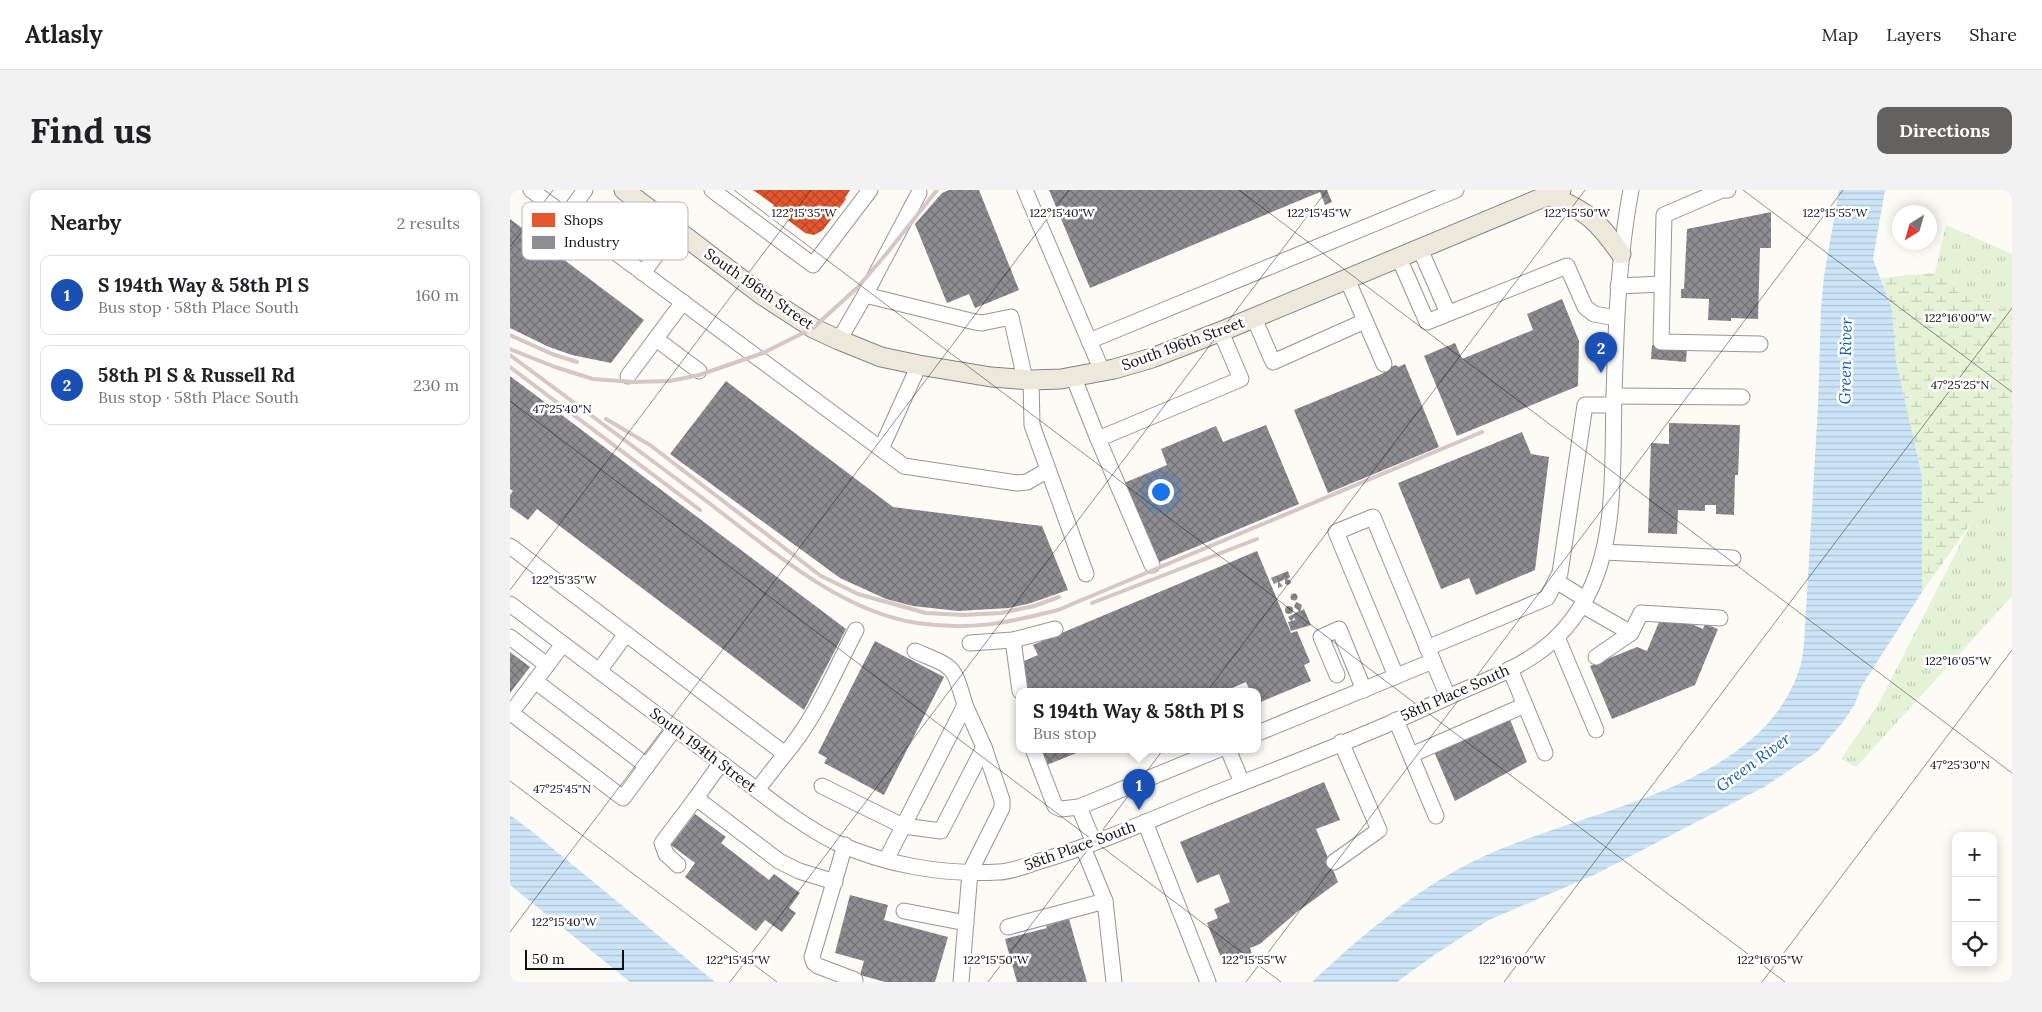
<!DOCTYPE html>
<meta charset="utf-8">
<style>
:root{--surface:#fff;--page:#f2f2f2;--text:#202124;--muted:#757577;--line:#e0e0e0;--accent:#636260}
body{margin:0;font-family:Lora,serif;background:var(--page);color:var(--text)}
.controls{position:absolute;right:15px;bottom:15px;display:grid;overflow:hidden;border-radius:10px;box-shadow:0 2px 12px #0003}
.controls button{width:45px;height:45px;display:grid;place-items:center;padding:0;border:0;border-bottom:1px solid var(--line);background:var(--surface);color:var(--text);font:25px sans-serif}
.compass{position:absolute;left:1382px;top:15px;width:45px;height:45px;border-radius:50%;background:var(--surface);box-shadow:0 2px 12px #0003;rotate:217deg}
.scale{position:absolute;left:15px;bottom:12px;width:99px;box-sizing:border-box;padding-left:5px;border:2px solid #101010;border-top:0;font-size:14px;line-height:18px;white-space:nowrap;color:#101010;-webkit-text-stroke:4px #fff;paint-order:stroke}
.you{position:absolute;left:650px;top:301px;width:18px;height:18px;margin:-12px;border:4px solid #fff;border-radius:50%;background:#1a73e8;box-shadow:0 0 0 8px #1a73e833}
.badge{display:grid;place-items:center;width:32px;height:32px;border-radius:50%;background:var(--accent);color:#fff;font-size:16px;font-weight:700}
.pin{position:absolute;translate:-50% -41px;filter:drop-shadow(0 1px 2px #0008)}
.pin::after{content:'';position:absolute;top:26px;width:18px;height:15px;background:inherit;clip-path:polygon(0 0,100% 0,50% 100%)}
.popup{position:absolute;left:506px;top:498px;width:245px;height:65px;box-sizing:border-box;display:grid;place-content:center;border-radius:10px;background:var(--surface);filter:drop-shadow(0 1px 4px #0005);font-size:16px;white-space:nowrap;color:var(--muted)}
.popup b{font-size:19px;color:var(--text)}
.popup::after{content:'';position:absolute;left:50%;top:100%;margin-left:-10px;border:10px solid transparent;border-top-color:var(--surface)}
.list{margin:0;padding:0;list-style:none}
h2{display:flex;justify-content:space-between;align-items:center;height:65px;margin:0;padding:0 20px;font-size:21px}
h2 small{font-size:16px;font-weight:400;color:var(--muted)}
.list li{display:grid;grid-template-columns:32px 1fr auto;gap:15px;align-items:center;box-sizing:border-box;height:80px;margin:0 10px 10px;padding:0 10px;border:1px solid var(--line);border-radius:10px}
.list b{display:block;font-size:19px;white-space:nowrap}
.list p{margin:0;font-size:16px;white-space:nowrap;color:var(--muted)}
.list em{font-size:16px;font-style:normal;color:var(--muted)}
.icon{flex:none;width:28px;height:28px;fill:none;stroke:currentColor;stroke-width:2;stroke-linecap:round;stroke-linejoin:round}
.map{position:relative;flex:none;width:1502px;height:792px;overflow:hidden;border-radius:10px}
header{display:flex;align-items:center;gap:30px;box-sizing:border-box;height:70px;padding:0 25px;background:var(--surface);border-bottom:1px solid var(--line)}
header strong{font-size:24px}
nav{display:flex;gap:28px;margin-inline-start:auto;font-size:18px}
.intro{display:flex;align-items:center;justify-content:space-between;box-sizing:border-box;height:120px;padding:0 30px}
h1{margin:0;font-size:35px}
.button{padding:12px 22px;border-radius:10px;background:var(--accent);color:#fff;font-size:18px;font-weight:700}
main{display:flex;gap:30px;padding:0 30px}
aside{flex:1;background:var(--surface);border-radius:10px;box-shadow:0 2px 12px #0003}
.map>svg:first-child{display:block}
</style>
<header>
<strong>Atlasly</strong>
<nav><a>Map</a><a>Layers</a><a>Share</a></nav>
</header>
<div class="intro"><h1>Find us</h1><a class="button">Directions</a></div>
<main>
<aside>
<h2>Nearby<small>2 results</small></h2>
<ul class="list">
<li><span class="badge" style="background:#1a4fb4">1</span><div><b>S 194th Way &amp; 58th Pl S</b><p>Bus stop · 58th Place South</p></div><em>160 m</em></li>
<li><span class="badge" style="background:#1a4fb4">2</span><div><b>58th Pl S &amp; Russell Rd</b><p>Bus stop · 58th Place South</p></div><em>230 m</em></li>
</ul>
</aside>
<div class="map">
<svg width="1502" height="792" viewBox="0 0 1502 792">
<defs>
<pattern id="grass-tufts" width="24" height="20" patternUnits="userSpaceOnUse" patternTransform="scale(1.25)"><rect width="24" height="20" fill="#e4f2d6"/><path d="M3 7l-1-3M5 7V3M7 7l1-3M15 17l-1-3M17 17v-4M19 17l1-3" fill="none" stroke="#c3ceb7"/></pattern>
<pattern id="wetland-marsh" width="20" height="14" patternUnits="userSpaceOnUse" patternTransform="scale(1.25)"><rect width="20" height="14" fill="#e4f2d6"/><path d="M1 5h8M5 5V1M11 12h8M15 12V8" fill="none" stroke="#c3ceb7"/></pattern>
<pattern id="water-rules" width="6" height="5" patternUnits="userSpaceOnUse" patternTransform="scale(1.25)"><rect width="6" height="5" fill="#cbe5f7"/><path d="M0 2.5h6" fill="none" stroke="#adc3d3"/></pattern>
<pattern id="shops-cross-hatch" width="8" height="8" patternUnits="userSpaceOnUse" patternTransform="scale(1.25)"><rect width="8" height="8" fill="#e4572e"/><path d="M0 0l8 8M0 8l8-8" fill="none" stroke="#b74726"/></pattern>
<pattern id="industry-cross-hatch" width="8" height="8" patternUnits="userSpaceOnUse" patternTransform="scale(1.25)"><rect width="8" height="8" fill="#8d8d92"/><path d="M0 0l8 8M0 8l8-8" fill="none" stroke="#727276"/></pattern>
</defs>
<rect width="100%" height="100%" fill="#fcfbf6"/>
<g fill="url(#grass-tufts)">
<polygon points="1436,35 1502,64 1502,123 1425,83"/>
<polygon points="1502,293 1502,406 1346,577 1331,569 1368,515 1461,333"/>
</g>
<polygon fill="url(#wetland-marsh)" points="1425,83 1502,123 1502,293 1461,333 1412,402 1412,286 1386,171 1382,119 1371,88"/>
<g fill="url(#water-rules)">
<path d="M1329,0H1375L1363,69L1382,119L1386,171L1412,286V402L1351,497L1345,514L1333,532L1307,562L1254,597L1086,684L979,730L927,763L887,792H802C850,747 902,702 962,672C1061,621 1246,603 1288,483C1292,473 1293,463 1294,453L1308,216L1311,118L1314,86Z"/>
<polygon points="0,625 24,643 205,792 120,792 0,695"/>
</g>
<polygon fill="url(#shops-cross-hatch)" points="243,0 340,0 335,8 336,9 313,40 304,45 295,43 262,18 264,15"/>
<g fill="url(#industry-cross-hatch)">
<polygon points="439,0 469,0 509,100 465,118 459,104 437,113 405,34 432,3"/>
<polygon points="539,0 817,0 822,12 815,15 810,2 580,98"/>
<polygon points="1261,22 1261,58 1250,58 1248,129 1221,128 1221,131 1198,130 1199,109 1171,108 1171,99 1174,99 1177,39"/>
<polygon points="0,29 134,130 101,173 62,165 39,157 0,138"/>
<polygon points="1052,109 1069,151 1068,196 947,246 914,166 945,153 952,169 1023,140 1017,124"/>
<polygon points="1142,155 1177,158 1176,172 1141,169"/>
<polygon points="895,174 929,257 818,303 784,220 874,183 873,180 886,175 888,177"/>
<polygon points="0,186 336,439 294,520 27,319 18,330 0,317 0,305 3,301 0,299"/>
<polygon points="216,191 383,317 532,336 558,400 521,413 499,418 448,421 403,416 376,409 330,388 160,264"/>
<polygon points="1159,233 1230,235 1228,285 1225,285 1224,325 1206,324 1206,315 1195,315 1195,321 1168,320 1167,344 1138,343 1141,253 1159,254"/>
<polygon points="756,235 789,314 647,373 614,293 657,275 651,259 706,236 713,252"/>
<polygon points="1012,242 1021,264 1039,267 1025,380 966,405 959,388 931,399 888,293"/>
<polygon points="747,361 781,443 787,441 800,472 794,475 801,491 748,513 748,501 740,501 736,492 715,501 518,501 514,471 528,465 523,455"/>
<polygon points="778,381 780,387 777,389 780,390 781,393 778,395 775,394 775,389 769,392 773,396 768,398 768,392 764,394 761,388"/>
<circle cx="784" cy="407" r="3.5"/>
<polygon points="786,412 791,414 792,416 790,421 794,419 801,435 781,441 778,432 785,430 784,427 782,431 780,430 778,427 789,421 784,417"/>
<circle cx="779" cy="420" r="4"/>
<polygon points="1149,432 1179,433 1193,439 1195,434 1208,439 1185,495 1102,529 1080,476 1127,457 1137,461"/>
<polygon points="365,451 434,487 374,605 314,573 317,568 308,563"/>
<polygon points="0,462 20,477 0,503"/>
<polygon points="999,527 1017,572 945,611 923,559"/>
<polygon points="531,559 576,559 537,575"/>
<polygon points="814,592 830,630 806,639 828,692 787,722 750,754 740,758 742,764 714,775 697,733 708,728 704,719 720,712 709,684 687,693 670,652"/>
<polygon points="185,624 216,647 211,653 259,690 264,684 290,703 279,718 286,723 272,742 255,730 246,741 175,687 185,673 161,655"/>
<polygon points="340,705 378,715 374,730 438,747 425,792 375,792 350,785 354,771 325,763"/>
<polygon points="559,729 577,792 507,792 495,749 537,738 536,736"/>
</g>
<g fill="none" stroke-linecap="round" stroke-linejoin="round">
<g stroke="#969694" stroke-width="17">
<g id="minor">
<polyline points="21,0 371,259"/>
<polyline points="202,0 303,75 360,0"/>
<polyline points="515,0 592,181"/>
<polyline points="1218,0 1212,0 1154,25 1151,152 1250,154"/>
<polyline points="56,26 75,0"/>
<polyline points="910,59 938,123"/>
<polyline points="889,68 917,132 1057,76 1075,117 1084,124 1106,128"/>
<polyline points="133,83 165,39"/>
<polyline points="837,89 874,174"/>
<polyline points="1108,96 1152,94"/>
<polyline points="355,105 409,3"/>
<polyline points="744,128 763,172 855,131"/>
<polyline points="146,149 189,181"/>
<polyline points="329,150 355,105 465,132 472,133 501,127 515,189"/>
<polyline points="579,151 946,0"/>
<polyline points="409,175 371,259 394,276 507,293 517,292 538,280"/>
<polyline points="118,186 173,112"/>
<polyline points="563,186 588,249 731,189 711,142"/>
<polyline points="521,190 522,235 576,384"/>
<polyline points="1104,206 1232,207"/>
<polyline points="588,249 642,375"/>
<polyline points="0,356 275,564 247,600"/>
<polyline points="1093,362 1223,368"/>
<polyline points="1046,391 1075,409"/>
<path d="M0,414L247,600C272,619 297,638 325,652C375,675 433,685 488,682C501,682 515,676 527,672C582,656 636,632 689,610C772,577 856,546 936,508C966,494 999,483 1026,464C1047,450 1063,431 1075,410C1108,352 1102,270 1104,206C1106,137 1108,69 1121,0"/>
<polyline points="1072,415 1121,443"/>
<polyline points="0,447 37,475"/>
<polyline points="1047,447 1086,540"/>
<polyline points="503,450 510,501"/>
<polyline points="460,453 503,450 545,439"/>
<polyline points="53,454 1,523 113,608 165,538"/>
<polyline points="917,458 1037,408 1050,383 1075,215 1103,215"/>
<polyline points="1086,467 1121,443 1131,423 1210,428"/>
<polyline points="1000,479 1035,563"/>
<polyline points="89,481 116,444"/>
<polyline points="827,485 811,447 829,439 854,500"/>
<polyline points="886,486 826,342 863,327 923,471"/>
<polyline points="25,491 137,576"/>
<polyline points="886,530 926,626"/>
<polyline points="748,543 923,471 938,507"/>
<polyline points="523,559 545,616 551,619 569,617"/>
<polyline points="718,559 732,593"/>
<path d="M275,564C306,528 324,482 346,440"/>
<polyline points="901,565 1015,515"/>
<polyline points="312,596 393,636 431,641 474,557"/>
<polyline points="186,608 211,573"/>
<polyline points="635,632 698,792"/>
<polyline points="584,653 569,617 710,559"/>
<polyline points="335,655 302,767 304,773 308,776 345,790"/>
<polyline points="573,657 595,711 604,792"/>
<path d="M376,670L455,515C443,473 444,478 405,461"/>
<polyline points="824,672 869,640 831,552"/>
<polyline points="168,675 156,664 152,653 186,608 269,671 289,681 325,692"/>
<polyline points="394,721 456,733"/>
<polyline points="498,737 595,711"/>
<polyline points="451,792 460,682 492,618 492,610 474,557 455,515"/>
</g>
</g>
<g stroke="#848381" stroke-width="21">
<g id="major">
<polyline points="114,0 252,105 303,138 329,150 371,167 409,175 481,187 521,190 551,189 604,179 642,168 717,139 1051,0"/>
<path d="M1039,5C1077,22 1087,29 1111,64"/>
</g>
</g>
<use href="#minor" stroke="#fffefe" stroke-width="15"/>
<use href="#major" stroke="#ede9da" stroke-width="19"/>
<g stroke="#d8c5c5" stroke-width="4">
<polyline points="0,145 42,164 67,172"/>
<polyline points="0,159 45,177 83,189 124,192 160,191 189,185 253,163 303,138 348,97 377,63 427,0"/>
<path d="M0,165C64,212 127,260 191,307C254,354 327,421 407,433C461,441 497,433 548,420L972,242"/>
<polyline points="0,177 190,320"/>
<polyline points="96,229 140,255 311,386 348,404 416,423 453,425 491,423 524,416 549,407"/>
<polyline points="582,413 747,349"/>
</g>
</g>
<path fill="none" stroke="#101010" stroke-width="1" stroke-opacity="0.45" d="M224,0L1275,792M729,0L1502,583M1233,0L1502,202M0,57L43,0M0,211L771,792M0,400L301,0M0,591L267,792M0,742L559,0M220,792L817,0M478,792L1075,0M736,792L1333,0M994,792L1502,118M1252,792L1502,460"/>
<g text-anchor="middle" stroke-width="5" stroke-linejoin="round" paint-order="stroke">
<g font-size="15" fill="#101010" stroke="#fff">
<text transform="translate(249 99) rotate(35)" y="5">South 196th Street</text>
<text transform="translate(673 154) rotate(-20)" y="5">South 196th Street</text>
<text transform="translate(945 503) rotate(-24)" y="5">58th Place South</text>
<text transform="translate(193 560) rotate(37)" y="5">South 194th Street</text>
<text transform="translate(570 656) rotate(-20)" y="5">58th Place South</text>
</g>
<g font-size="16" font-style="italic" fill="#155da5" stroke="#fff">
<text transform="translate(1335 171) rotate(-89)" y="6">Green River</text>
<text transform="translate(1243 572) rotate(-36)" y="6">Green River</text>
</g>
</g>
<rect x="12" y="12" width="166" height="58" rx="8" fill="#fff" stroke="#b7b7b7" stroke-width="1"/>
<rect x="22" y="23" width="23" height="14" fill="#e4572e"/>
<rect x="22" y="46" width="23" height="13" fill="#8d8d92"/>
<g font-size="14" fill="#101010">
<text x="54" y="35">Shops</text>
<text x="54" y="57">Industry</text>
</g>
<g font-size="12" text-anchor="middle" fill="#101010" stroke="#fff" stroke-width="5" stroke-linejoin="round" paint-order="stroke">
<text x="294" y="27">122°15'35"W</text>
<text x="552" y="27">122°15'40"W</text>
<text x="809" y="27">122°15'45"W</text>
<text x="1067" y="27">122°15'50"W</text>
<text x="1325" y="27">122°15'55"W</text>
<text x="1448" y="132">122°16'00"W</text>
<text x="1450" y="199">47°25'25"N</text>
<text x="52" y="223">47°25'40"N</text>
<text x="54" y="394">122°15'35"W</text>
<text x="1448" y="475">122°16'05"W</text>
<text x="1450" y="579">47°25'30"N</text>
<text x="52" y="603">47°25'45"N</text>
<text x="54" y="736">122°15'40"W</text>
<text x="228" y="774">122°15'45"W</text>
<text x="486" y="774">122°15'50"W</text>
<text x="744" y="774">122°15'55"W</text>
<text x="1002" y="774">122°16'00"W</text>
<text x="1260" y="774">122°16'05"W</text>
</g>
</svg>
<div class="controls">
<button>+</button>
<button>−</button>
<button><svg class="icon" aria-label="locate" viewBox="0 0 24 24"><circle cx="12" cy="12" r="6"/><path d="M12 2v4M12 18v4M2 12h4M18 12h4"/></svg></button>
</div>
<svg class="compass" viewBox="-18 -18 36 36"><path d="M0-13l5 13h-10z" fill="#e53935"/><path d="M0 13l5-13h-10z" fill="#757577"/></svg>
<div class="scale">50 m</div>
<div class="you"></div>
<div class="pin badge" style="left:629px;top:620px;background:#1a4fb4">1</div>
<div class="popup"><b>S 194th Way &amp; 58th Pl S</b>Bus stop</div>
<div class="pin badge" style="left:1091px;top:183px;background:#1a4fb4">2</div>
</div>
</main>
